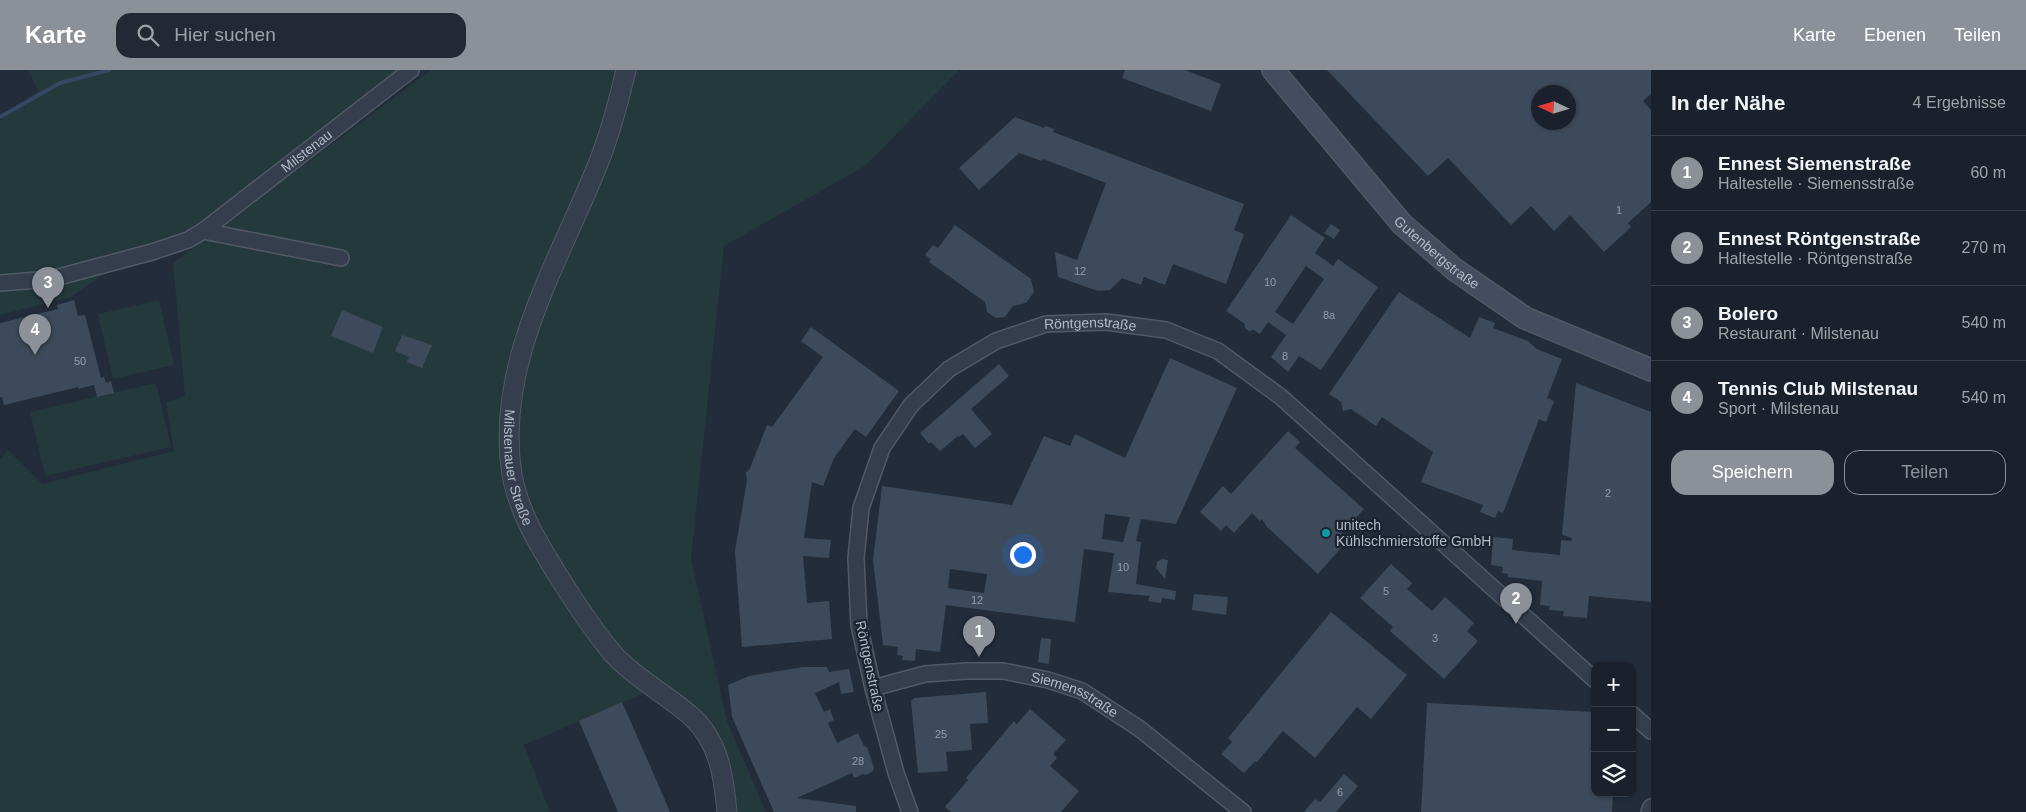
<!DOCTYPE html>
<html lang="de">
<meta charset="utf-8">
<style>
:root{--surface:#1a212c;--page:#232934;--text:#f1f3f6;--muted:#9fa3a9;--line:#383e48;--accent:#8c9099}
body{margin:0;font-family:Arial,sans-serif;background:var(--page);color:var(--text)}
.controls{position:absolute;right:15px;bottom:15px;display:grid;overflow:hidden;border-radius:10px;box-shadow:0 1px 4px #0004}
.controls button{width:45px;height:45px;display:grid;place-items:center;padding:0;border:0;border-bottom:1px solid var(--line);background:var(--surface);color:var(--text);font:25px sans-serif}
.compass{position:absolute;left:1531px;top:15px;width:45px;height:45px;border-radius:50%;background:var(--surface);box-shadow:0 1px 4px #0004;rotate:274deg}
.you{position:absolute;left:1022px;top:484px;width:18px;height:18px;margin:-12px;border:4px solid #fff;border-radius:50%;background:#1a73e8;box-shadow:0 0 0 8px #1a73e833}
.badge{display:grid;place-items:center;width:32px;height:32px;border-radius:50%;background:var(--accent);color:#fff;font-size:16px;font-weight:700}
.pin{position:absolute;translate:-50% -41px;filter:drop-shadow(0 1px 2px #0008)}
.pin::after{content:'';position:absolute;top:26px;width:18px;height:15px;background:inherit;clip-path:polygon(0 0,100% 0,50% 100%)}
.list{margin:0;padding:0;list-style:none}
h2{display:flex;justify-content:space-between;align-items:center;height:65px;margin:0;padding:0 20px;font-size:21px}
h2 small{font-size:16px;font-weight:400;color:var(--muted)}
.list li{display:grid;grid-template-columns:32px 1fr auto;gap:15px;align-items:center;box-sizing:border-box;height:75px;padding:0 20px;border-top:1px solid var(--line)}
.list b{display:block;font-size:19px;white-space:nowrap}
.list p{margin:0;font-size:16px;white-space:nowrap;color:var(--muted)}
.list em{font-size:16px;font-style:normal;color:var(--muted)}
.actions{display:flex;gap:10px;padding:15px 20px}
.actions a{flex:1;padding:11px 0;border:1px solid var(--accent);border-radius:15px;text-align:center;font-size:18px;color:var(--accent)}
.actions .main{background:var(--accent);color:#fff}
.icon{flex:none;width:28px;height:28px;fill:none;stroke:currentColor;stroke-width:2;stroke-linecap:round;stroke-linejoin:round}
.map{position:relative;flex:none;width:1651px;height:742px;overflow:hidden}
header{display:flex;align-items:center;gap:30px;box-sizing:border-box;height:70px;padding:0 25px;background:var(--accent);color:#fff}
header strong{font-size:24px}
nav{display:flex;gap:28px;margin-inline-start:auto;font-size:18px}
.search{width:350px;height:45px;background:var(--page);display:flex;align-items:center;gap:12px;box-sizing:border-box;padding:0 18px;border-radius:15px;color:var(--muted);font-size:19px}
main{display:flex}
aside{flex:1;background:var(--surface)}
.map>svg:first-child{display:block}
</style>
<header>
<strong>Karte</strong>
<div class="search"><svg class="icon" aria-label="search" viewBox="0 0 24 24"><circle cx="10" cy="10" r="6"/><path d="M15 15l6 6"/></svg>Hier suchen</div>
<nav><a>Karte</a><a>Ebenen</a><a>Teilen</a></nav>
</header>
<main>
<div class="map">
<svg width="1651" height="742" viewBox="0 0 1651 742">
<rect width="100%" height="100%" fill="#222c3b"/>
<g fill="#24393c">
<polygon points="28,0 411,0 203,161 152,182 0,213 0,51 38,20"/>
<polygon points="431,0 959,0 865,96 724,176 691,489 727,651 766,742 734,742 726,686 654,619 524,675 550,742 0,742 0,390 8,380 42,414 174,381 166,332 185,326 173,193"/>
<polygon points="111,199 71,227 0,245 0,221 55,215"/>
<polygon points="159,230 174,295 113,309 98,244"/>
<polygon points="156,313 171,377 45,406 30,342"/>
</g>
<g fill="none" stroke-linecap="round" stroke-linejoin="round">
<polyline stroke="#354763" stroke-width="4" points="0,47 60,13 109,0"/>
</g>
<g fill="#3d4a5b" fill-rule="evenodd">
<polygon points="1125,0 1185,0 1221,14 1211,41 1122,8"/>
<path d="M1327,0H1651V24L1643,31L1651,40V132L1628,153L1631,157L1604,182L1570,145L1554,161L1531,136L1511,155L1448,88L1428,106ZM1538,22H1568V52H1538Z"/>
<polygon points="1015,47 1044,58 1045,56 1054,59 1053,62 1244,134 1234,160 1244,164 1226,214 1173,194 1165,215 1144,207 1141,215 1122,208 1110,220 1098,221 1058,207 1055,182 1077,190 1106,113 1043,89 1042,91 1019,83 979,120 959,98"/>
<path d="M1291,145L1325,168L1315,183L1333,196L1338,189L1378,217L1321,300L1299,286L1288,302L1271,287L1286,265L1268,252L1260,264L1254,260L1249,261L1245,258V254L1226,241ZM1306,196L1324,209L1293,254L1275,242Z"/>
<polygon points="1331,154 1340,160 1334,169 1324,163"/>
<polygon points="955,155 1031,209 1034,222 1026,233 1013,236 1005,247 996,248 987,242 985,232 929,192 931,189 925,185 933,175 938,178"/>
<polygon points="1399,222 1470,268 1479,247 1495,253 1493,258 1528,271 1537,279 1562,289 1547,328 1554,331 1546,352 1539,349 1503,443 1498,441 1495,448 1480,442 1483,435 1421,412 1433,382 1382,347 1376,356 1351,339 1343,341 1341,332 1329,324"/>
<polygon points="74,230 78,246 85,245 101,308 104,307 106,313 111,311 114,323 97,327 94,315 78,319 78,317 4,335 2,327 0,327 0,253 58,239 57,235"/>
<polygon points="342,240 383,257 373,283 331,266"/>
<polygon points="811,257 899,321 866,367 855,359 834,388 823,416 812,412 804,468 831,470 829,488 803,486 807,533 829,531 832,569 742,577 735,481 747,410 746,403 750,398 767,355 772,357 823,287 801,271"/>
<polygon points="402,265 432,275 422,298 407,292 409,287 395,281"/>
<path d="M1170,288L1237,318L1176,454L1141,449L1136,471L1141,472L1136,514L1176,521L1175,530L1162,528L1161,533L1148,531L1150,526L1108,522L1114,483L1084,479L1075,552L946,535L940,582L916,579L915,591L902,590L903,586L897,585L898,577L883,575L873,490L882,416L1012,435L1044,366L1070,376L1075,364L1125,388ZM1105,444L1130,447L1123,472L1102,469ZM950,499L987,504L984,523L948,518Z"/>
<polygon points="999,294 1009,306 971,339 992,364 975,378 963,364 959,367 958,366 940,381 931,372 929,374 920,363"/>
<polygon points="1576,313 1651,342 1651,532 1589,526 1587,548 1563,546 1564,541 1549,540 1550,536 1540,535 1542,511 1508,507 1508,504 1502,503 1503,497 1491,495 1493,467 1513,469 1512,480 1560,485 1561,470 1571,471 1572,468 1562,465"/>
<polygon points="1288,361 1300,372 1295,378 1364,439 1334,472 1341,478 1318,504 1267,457 1262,449 1260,451 1252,443 1234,463 1226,455 1221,461 1200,442 1223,416 1231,424"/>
<polygon points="1162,489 1168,490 1165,509 1156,498 1157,492"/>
<polygon points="1391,494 1412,513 1407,519 1432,541 1445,527 1474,553 1467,561 1478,571 1444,609 1390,561 1393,557 1360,528"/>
<polygon points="1194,524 1228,527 1226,545 1192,540"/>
<polygon points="1331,542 1407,605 1371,649 1357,637 1315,688 1283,661 1257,692 1255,691 1244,703 1221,684 1232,672 1228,668"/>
<polygon points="1041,568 1051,569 1049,594 1038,592"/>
<polygon points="803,597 827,597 829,602 849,599 854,622 841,624 839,612 815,623 824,642 830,639 834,650 828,653 837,673 858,663 864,676 867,677 874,698 872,702 866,705 863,704 854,708 852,703 797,728 856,736 856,742 774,742 732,647 728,615 749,606"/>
<polygon points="986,622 988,653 970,654 972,680 946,682 948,701 918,703 911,631 914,628"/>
<polygon points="622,632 662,723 670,742 618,742 579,651"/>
<polygon points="1427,633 1595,642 1595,723 1613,723 1612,742 1421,742"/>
<polygon points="1030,639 1066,670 1053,684 1057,688 1050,696 1079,721 1061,742 951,742 945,737 968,710 966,708 1014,651 1017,654"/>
<polygon points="1344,704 1358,716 1336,742 1304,742 1315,729 1320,732"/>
</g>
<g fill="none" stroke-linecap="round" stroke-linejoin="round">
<g stroke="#515966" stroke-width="18">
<g id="minor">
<polyline points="203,161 341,188"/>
<path id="s1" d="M0,213L51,209L152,182L188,170L203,161L411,0"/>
<path id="s2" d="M873,618L925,604L966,601H1003L1048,610L1082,621L1140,659L1243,742"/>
<polyline points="1632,644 1651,661"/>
<path id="s3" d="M910,742L896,703L873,618L859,555L856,488L861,438L882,378L911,335L949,299L996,271L1046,254L1106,252L1166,260L1218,281L1281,327L1595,610"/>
<polyline points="1649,742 1651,737"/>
</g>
</g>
<g stroke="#515966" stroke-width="21">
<g id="tertiary">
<path id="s4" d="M626,0C619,30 611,60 600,89C561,189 494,292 512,405C519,443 539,475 559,507C576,534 594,562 615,586C638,610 667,625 691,646C719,671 724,707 727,742"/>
</g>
</g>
<g stroke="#515966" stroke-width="24">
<g id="secondary">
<path id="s5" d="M1273,0L1402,154L1454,199L1525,248L1651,300"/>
</g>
</g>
<use href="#minor" stroke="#353e4c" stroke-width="15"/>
<use href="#tertiary" stroke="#353e4c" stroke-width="19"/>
<use href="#secondary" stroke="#434d5f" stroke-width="21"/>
</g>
<circle fill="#0f9aa8" stroke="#1b2330" stroke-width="2" cx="1326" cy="463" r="5"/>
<g text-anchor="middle" stroke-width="4.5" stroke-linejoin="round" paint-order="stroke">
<g font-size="11" fill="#949dac">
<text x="1619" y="144">1</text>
<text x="1080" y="205">12</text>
<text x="1270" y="216">10</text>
<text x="1329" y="249">8a</text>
<text x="1285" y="290">8</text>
<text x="80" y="295">50</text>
<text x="1608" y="427">2</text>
<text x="1123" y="501">10</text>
<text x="1386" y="525">5</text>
<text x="977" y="534">12</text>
<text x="1435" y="572">3</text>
<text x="941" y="668">25</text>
<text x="858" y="695">28</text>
<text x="1340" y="726">6</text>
</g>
<g font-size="14" fill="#b1b9c7" stroke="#1b2330">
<text dy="5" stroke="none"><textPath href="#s1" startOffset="342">Milstenau</textPath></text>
<text dy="5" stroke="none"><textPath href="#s5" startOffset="246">Gutenbergstraße</textPath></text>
<text dy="5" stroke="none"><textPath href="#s3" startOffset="631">Röntgenstraße</textPath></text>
<text dy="5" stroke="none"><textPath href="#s4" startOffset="419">Milstenauer Straße</textPath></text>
<text transform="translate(870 596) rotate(78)" y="5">Röntgenstraße</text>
<text dy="5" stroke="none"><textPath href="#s2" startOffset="208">Siemensstraße</textPath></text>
</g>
<g font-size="14" fill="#b1b9c7" stroke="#1b2330" text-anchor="start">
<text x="1336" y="460">unitech<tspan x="1336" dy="16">Kühlschmierstoffe GmbH</tspan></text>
</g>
</g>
</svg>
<div class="controls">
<button>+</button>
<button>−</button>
<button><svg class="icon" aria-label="layers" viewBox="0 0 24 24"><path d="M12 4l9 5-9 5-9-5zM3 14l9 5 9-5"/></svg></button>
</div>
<svg class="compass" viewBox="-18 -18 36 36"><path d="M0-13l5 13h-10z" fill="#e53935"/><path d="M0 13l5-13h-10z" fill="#9fa3a9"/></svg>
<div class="you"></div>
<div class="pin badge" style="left:979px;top:587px">1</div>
<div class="pin badge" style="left:1516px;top:554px">2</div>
<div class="pin badge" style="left:48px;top:238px">3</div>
<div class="pin badge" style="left:35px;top:285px">4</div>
</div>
<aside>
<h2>In der Nähe<small>4 Ergebnisse</small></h2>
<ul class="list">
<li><span class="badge">1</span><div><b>Ennest Siemenstraße</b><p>Haltestelle · Siemensstraße</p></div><em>60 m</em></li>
<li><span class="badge">2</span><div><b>Ennest Röntgenstraße</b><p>Haltestelle · Röntgenstraße</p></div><em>270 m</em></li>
<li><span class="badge">3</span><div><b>Bolero</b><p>Restaurant · Milstenau</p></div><em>540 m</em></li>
<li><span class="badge">4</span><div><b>Tennis Club Milstenau</b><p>Sport · Milstenau</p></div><em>540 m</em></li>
</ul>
<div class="actions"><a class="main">Speichern</a><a>Teilen</a></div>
</aside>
</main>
